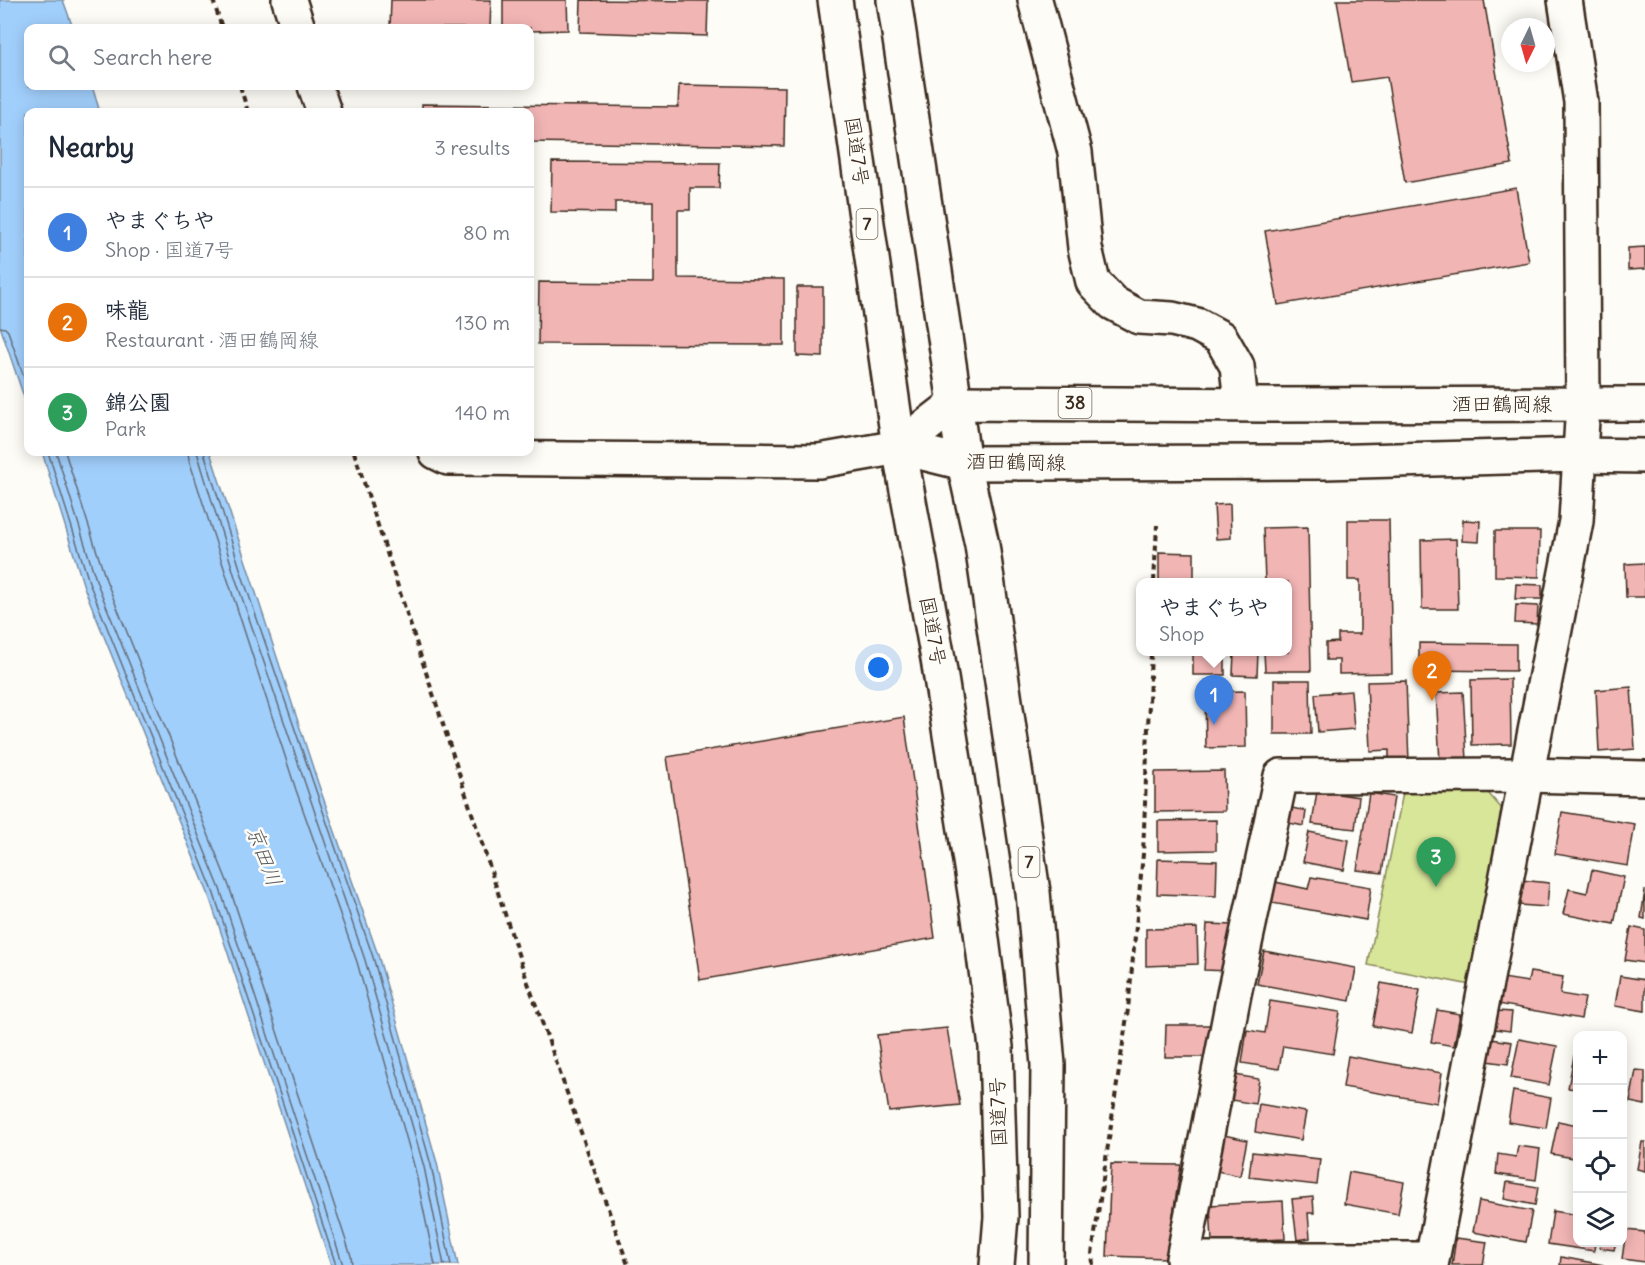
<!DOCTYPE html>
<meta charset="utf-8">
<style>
:root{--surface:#fff;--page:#f2f2f3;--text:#1f2937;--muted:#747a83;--line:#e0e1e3;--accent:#c8321e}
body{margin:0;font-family:Delius,"Klee One",sans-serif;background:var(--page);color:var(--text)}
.controls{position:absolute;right:18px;bottom:18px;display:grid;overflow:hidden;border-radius:12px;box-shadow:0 3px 15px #0003}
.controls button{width:54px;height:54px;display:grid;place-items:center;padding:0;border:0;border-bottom:2px solid var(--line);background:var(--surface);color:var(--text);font:30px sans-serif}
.compass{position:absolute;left:1501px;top:18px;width:54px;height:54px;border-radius:50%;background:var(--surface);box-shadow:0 3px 15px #0003;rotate:185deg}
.you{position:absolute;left:879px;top:668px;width:21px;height:21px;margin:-15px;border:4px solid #fff;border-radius:50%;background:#1a73e8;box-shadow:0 0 0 9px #1a73e833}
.badge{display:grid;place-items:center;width:39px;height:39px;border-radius:50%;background:var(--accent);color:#fff;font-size:20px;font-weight:700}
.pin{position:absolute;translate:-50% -50px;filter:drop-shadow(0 2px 3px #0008)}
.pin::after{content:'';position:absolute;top:32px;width:21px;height:18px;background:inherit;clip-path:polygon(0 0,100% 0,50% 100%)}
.popup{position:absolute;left:1136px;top:578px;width:156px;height:78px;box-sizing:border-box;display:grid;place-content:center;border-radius:12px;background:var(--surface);filter:drop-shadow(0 2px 4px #0005);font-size:20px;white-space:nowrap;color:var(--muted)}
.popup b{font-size:22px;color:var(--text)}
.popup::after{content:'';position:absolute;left:50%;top:100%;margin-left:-12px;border:12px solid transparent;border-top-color:var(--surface)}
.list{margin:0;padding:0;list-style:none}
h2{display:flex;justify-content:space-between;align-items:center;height:78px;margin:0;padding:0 24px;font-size:26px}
h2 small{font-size:20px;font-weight:400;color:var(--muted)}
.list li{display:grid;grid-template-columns:39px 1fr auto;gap:18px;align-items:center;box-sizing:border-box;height:90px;padding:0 24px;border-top:2px solid var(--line)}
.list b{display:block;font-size:22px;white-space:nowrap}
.list p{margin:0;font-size:20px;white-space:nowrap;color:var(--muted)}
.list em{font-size:20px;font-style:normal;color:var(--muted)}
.icon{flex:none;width:33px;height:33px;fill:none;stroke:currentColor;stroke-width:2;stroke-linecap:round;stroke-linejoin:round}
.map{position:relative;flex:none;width:1645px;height:1265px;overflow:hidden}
.search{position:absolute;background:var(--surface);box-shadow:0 3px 15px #0003;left:24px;top:24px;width:510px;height:66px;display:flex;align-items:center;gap:15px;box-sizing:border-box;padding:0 21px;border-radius:12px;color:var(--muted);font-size:22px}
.panel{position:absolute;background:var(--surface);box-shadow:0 3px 15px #0003;left:24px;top:108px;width:510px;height:348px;border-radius:12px}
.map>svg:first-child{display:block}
</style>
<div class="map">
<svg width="1645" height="1265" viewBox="0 0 1645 1265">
<rect width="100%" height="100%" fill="#fdfcf7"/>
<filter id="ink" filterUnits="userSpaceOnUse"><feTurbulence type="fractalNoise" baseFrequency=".0167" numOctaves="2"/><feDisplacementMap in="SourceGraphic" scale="12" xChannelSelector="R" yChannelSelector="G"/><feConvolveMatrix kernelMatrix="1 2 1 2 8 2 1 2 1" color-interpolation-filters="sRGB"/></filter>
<g filter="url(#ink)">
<polygon fill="#d8e699" stroke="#8a885c" stroke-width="1.5" points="1483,787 1502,809 1471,985 1368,965 1404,788"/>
<g fill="#a1cffc" stroke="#788da3" stroke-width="1.5">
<polygon points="0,0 63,0 73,28 28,28 28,86 92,86 100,112 28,112 28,409 0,326"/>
<polygon points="42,452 210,452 318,783 378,955 437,1163 458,1265 331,1265 208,893 84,587"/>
</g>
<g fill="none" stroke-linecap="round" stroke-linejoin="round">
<g stroke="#646c77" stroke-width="1.5">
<polyline points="0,327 5,328 8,331 28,389"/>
<polyline points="48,452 90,585 213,891 336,1265"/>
<polyline points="56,452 97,583 220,889 343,1265"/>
<polyline points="65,452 106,580 229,886 351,1256 352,1265"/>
<polyline points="188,452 189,460 296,790 357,962 415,1169 435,1265"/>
<polyline points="197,452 235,577 365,960 424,1167 444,1265"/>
<polyline points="204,452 242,575 373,957 431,1165 451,1265"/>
</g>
</g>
<g fill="#f1b5b4" stroke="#3b2a1e" stroke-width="1.5">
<polygon points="391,0 491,0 490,28 390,28"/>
<polygon points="503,0 567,0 568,30 530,31 530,28 503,28"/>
<polygon points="581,0 708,1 707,36 580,32"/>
<polygon points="1337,0 1484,0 1512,164 1405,183 1387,77 1351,82"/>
<polygon points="679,85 785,87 784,146 530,142 530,112 422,112 422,104 678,107"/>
<polygon points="552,162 720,163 719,188 690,188 690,210 678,210 678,278 784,279 784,345 538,344 539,282 653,283 653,202 615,202 615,213 551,212"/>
<polygon points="1516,188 1529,262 1278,305 1265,231"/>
<polygon points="1645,247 1645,269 1628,270 1628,248"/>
<polygon points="797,287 823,287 823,357 797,356"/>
<polygon points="1230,504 1231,538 1216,539 1214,505"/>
<polygon points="1348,520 1389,520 1392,673 1339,674 1339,660 1326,660 1326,643 1338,642 1338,634 1360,634 1360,580 1348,580"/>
<polygon points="1463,520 1480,521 1479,542 1462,541"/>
<polygon points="1308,527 1311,671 1265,671 1264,652 1288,652 1288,582 1265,582 1263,528"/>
<polygon points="1495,531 1540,531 1539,577 1495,576"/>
<polygon points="1456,539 1458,609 1422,609 1421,540"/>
<polygon points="1159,552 1194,553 1194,582 1159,582"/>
<polygon points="1645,563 1645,597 1626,597 1625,564"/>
<polygon points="1516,584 1542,585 1542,599 1515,599"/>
<polygon points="1516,605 1538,606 1537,624 1515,623"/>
<polygon points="1419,643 1516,644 1516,671 1419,670"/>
<rect x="1193" y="652" width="32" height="23"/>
<polygon points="1234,652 1258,652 1257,676 1233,675"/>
<polygon points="1510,679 1511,744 1472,745 1471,680"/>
<polygon points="1274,680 1310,680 1311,734 1274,734"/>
<polygon points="1406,681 1409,762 1389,763 1389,750 1370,751 1367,682"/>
<polygon points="1631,687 1635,749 1599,752 1596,690"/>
<polygon points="1245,691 1246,747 1206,748 1205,692"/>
<polygon points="1351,691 1354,729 1318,732 1315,694"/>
<polygon points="1463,692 1467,760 1440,762 1436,693"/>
<polygon points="904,717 935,938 700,980 667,757"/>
<polygon points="1224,771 1225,811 1155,812 1155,772"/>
<polygon points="1317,791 1359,797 1355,829 1312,824"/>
<polygon points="1369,793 1394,797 1382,873 1357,870"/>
<polygon points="1292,808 1306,811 1304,826 1289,823"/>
<polygon points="1562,812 1635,824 1628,866 1555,854"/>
<polygon points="1216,820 1216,850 1158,851 1158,821"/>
<polygon points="1309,832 1349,840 1344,870 1303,862"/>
<polygon points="1158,859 1217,861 1216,896 1157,894"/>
<polygon points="1592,870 1624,877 1614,924 1563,914 1569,889 1587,893"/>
<polygon points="1311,877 1371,887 1366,920 1272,903 1275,882 1308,889"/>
<polygon points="1521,880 1549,883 1547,907 1519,905"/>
<polygon points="1645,890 1645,919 1641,918"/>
<polygon points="1207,924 1233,925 1230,971 1204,970"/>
<polygon points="1631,927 1645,930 1645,963 1625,960"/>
<polygon points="1197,928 1198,964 1146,966 1146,929"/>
<polygon points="1264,951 1356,968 1350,1001 1257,984"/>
<polygon points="1530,972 1563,977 1560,994 1585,998 1581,1019 1498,1004 1503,978 1528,982"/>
<polygon points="1620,976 1645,980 1645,1011 1615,1006"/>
<polygon points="1381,983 1420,990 1412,1033 1373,1026"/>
<polygon points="1270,1001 1340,1012 1333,1054 1283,1046 1279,1069 1242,1063 1247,1030 1265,1033"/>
<polygon points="1437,1010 1460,1014 1454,1046 1431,1042"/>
<polygon points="1497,1011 1512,1012 1510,1031 1495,1029"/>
<polygon points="1166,1025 1215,1025 1215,1057 1165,1057"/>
<polygon points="947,1028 960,1105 889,1112 877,1035"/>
<polygon points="1491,1039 1512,1042 1508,1064 1487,1061"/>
<polygon points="1519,1039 1557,1046 1549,1085 1511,1078"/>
<polygon points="1348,1056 1442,1073 1437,1103 1343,1087"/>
<polygon points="1574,1056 1578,1057 1578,1089 1568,1088"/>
<polygon points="1636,1070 1645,1071 1645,1105 1630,1102"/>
<polygon points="1235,1075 1259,1079 1255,1104 1231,1100"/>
<polygon points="1513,1091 1551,1098 1546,1128 1508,1122"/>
<polygon points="1259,1104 1306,1112 1301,1140 1255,1132"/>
<polygon points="1558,1121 1578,1125 1578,1159 1551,1154"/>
<polygon points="1224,1135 1247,1140 1240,1176 1217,1171"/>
<polygon points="1642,1142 1645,1142 1645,1171 1637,1169"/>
<polygon points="1518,1146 1540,1149 1536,1180 1496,1174 1498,1154 1516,1157"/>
<polygon points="1252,1152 1320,1159 1317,1185 1249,1177"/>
<polygon points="1111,1164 1181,1165 1166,1258 1107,1256"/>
<polygon points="1349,1172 1404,1182 1398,1214 1344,1204"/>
<polygon points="1507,1182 1538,1187 1535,1205 1504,1199"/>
<polygon points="1313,1197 1314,1213 1308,1213 1310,1238 1297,1240 1292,1199"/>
<polygon points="1283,1201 1285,1239 1212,1242 1210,1205"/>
<polygon points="1479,1201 1532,1211 1526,1242 1473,1232"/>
<polygon points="1553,1211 1578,1215 1578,1242 1595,1242 1594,1251 1548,1244"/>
<polygon points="1626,1230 1645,1232 1645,1262 1622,1259"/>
<polygon points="1456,1238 1487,1242 1483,1265 1452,1265"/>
<polygon points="1601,1242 1616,1242 1614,1250 1600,1248"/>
<polygon points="1561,1257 1604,1265 1560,1265"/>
</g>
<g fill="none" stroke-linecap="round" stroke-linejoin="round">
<g stroke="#3b2a1e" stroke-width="38">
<g id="minor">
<polyline points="289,0 298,28"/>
<polyline points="1035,0 1075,152 1085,248 1093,282 1113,303 1139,317 1172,319 1197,325 1221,338 1237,366 1241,404"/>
<polyline points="315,86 324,112"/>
<polyline points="436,452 448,458 819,461 899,447"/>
<polyline points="1432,1259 1183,1259 1234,994 1281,776 1526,775 1645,778"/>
<polyline points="1431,1265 1576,521 1583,403 1581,102 1565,0"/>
</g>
</g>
<g stroke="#3b2a1e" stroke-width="38">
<g id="major">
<polyline points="899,447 956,403 1267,405 1645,404"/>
<polyline points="899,447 964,463 1324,462 1579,455 1645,456"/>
</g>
</g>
<g stroke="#3b2a1e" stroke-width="38">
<g id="highway">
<polyline points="835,0 899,447 938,659 980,924 996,1047 1001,1217 997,1265"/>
<polyline points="894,0 964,463 982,545 1033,892 1048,1065 1046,1265"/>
</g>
</g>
<g stroke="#3b2a1e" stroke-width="4" stroke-dasharray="6 4.5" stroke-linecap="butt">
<polyline points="213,0 222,28"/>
<polyline points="240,86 248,112"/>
<polyline points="354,452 521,963 628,1265"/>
<polyline points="1154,582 1157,525"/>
<polyline points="1093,1265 1092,1254 1128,1009 1143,854 1151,652"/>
</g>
<use href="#minor" stroke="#fdfcf7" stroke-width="33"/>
<use href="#major" stroke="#fdfcf7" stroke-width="33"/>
<use href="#highway" stroke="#fdfcf7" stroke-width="33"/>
</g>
</g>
<g text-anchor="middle" stroke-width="5" stroke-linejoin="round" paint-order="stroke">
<g fill="#fdfcf7" stroke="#75695f" stroke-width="1.5">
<rect x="856.5" y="209" width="21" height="30" rx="4.5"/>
<rect x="1058.5" y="388" width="33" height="30" rx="4.5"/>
<rect x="1018.5" y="847" width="21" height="30" rx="4.5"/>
</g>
<g font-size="18" font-weight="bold" fill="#3b2a1e">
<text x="867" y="230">7</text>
<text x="1075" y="409">38</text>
<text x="1029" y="868">7</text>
</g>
<g font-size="20" fill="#3b2a1e" stroke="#fdfcf7">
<text transform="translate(857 151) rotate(82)" y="7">国道7号</text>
<text x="1502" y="411">酒田鶴岡線</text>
<text transform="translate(1016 462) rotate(1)" y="7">酒田鶴岡線</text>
<text transform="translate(933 631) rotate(80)" y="7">国道7号</text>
<text transform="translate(998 1112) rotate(-92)" y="7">国道7号</text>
</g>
<g font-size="21" font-style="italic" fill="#5a5c61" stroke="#fdfcf7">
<text transform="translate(264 856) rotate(69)" y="7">京田川</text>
</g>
</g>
</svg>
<div class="controls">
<button>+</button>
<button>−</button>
<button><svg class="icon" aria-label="locate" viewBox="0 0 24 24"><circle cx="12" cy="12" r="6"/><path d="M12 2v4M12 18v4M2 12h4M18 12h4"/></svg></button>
<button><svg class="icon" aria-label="layers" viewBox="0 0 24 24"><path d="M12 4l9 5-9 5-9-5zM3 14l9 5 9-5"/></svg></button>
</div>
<svg class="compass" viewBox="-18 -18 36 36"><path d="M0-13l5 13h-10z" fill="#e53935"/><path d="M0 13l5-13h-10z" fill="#747a83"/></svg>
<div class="you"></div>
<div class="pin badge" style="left:1214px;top:725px;background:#3f7fe0">1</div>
<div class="popup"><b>やまぐちや</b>Shop</div>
<div class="pin badge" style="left:1432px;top:701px;background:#e8710a">2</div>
<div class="pin badge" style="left:1436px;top:887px;background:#2e9e5b">3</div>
<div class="search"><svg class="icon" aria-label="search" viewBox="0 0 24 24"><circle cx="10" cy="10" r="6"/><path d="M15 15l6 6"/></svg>Search here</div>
<section class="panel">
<h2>Nearby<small>3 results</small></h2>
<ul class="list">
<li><span class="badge" style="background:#3f7fe0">1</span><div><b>やまぐちや</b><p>Shop · 国道7号</p></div><em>80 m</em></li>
<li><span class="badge" style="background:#e8710a">2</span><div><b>味龍</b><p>Restaurant · 酒田鶴岡線</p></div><em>130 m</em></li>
<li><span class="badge" style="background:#2e9e5b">3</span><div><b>錦公園</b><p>Park</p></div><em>140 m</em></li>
</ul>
</section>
</div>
